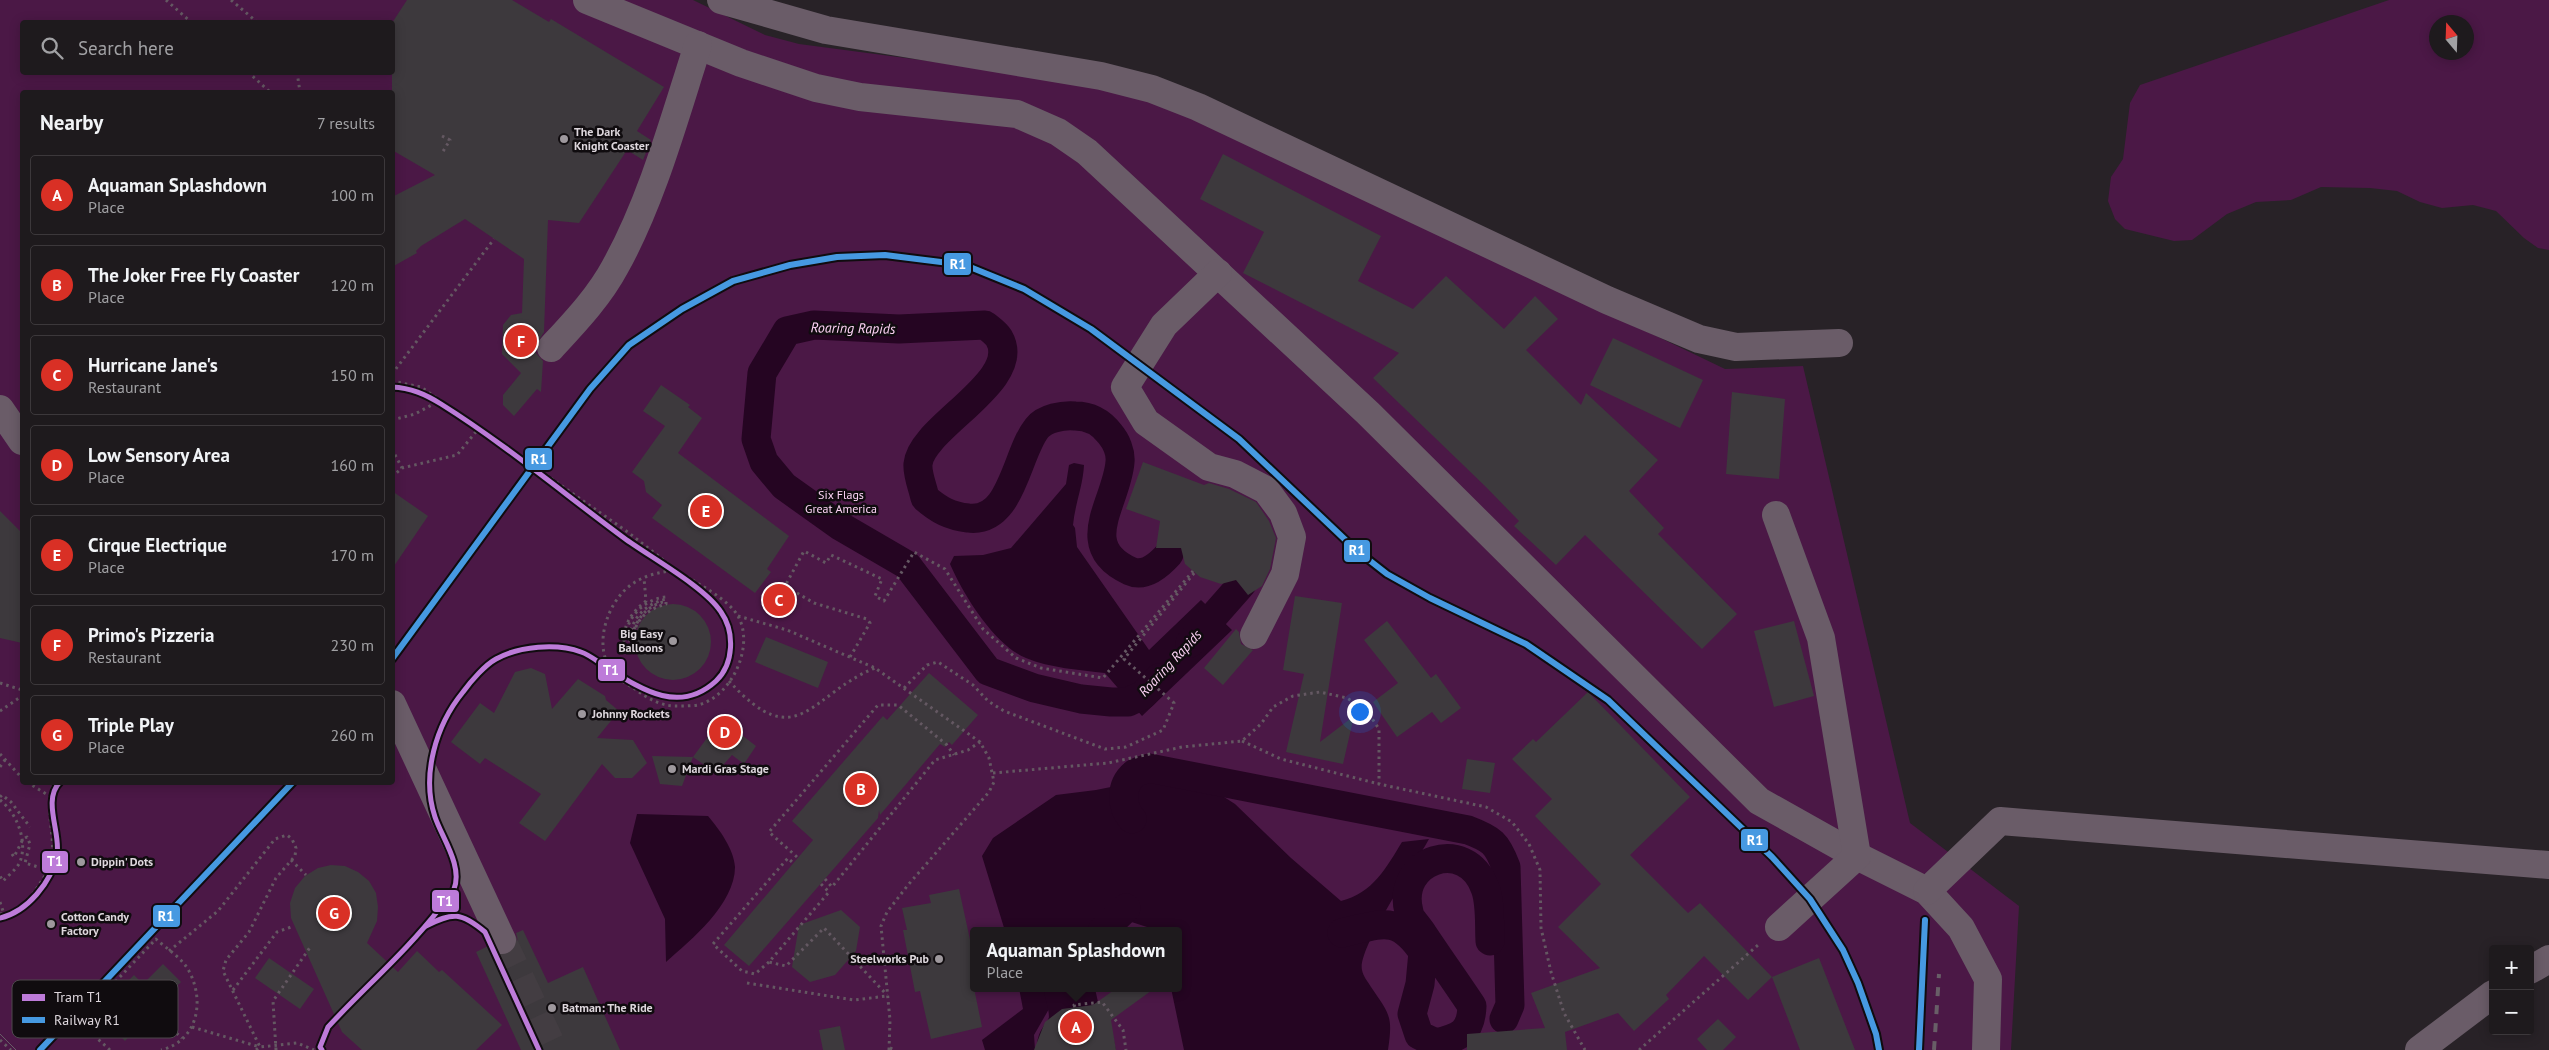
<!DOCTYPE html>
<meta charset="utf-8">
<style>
:root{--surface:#1e1a1d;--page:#2b272a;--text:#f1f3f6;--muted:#a1a1a4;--line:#3c383b;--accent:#d93025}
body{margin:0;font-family:"PT Sans",sans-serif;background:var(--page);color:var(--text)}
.controls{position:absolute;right:15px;bottom:15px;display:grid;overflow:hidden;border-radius:5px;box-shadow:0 2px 12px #0003}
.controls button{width:45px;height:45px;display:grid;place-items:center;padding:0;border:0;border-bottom:1px solid var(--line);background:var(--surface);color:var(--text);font:25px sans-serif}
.compass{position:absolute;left:2429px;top:15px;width:45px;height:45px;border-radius:50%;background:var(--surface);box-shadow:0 2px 12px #0003;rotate:341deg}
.you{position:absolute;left:1359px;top:711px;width:18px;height:18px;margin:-12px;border:4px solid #fff;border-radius:50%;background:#1a73e8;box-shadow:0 0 0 8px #1a73e833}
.badge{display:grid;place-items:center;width:32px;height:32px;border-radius:50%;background:var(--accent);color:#fff;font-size:16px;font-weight:700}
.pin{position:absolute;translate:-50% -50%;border:2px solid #fff;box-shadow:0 1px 5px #0006}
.popup{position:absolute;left:970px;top:927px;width:212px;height:65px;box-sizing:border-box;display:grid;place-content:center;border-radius:5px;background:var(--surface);filter:drop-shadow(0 1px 4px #0005);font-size:16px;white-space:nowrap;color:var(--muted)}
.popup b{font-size:19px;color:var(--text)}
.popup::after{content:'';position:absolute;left:50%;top:100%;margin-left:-10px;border:10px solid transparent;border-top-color:var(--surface)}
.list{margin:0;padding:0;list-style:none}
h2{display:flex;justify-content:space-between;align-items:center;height:65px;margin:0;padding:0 20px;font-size:21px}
h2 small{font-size:16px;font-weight:400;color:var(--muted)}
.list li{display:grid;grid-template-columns:32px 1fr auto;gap:15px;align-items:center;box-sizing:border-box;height:80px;margin:0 10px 10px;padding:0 10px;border:1px solid var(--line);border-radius:5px}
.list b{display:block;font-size:19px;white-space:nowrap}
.list p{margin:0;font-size:16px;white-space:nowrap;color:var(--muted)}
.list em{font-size:16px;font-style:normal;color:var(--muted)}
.icon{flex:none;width:28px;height:28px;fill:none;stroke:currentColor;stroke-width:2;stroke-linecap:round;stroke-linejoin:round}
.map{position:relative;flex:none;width:2549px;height:1050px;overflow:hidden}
.search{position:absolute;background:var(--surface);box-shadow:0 2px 12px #0003;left:20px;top:20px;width:375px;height:55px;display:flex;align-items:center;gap:12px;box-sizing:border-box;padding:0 18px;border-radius:5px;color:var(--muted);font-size:19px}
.panel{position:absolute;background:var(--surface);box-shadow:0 2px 12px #0003;left:20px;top:90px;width:375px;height:695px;border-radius:5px}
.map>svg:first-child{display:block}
</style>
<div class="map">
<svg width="2549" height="1050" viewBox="0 0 2549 1050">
<rect width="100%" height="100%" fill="#282227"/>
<g fill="#4b1846" fill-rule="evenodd">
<path d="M0,0H693L765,35L799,44L936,62L1130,93L1254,143L1725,369L1803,366L1910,823L2019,906L2011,1050H0ZM22,22H392V72H22ZM22,92H392V782H22ZM974,931H1178V988H974Z"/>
<path d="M2389,0H2549V250L2538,248L2524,238L2496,211L2473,205L2442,208L2420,202L2397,191L2370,188L2321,187L2291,200L2256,202L2227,214L2192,240L2174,241L2125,229L2115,219L2108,201L2111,177L2123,159L2130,103L2140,85ZM2436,22H2466V52H2436Z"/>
</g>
<g fill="#250522">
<path d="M1074,463L1084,465C1083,486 1075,504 1073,525L1075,528L1077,547L1149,650L1201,600L1232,630L1142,716L1105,673C1080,670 1050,668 1026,658C994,645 963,594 950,564L954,556L983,555L1011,548L1066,484L1069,465Z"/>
<path d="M1185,772L1235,804L1291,858L1341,901C1373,893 1386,868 1402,842L1429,839C1416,863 1357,949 1362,970C1363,976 1368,982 1371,987C1390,1015 1393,1016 1388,1050H1184L1171,988H1178V931H1148L1147,927L1116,917L1083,931H1005L982,856L993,838L1056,795L1096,790Z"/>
<path d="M637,814L708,816C719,829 734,849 735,867C735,904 691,940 666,962L665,919L630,843Z"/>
<polygon points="1019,988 1061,988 1034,1035 1035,1050 985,1050 982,1040 1023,1009"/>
</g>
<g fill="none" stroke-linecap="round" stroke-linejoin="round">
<g stroke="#250522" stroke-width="29">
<polyline points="1190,643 1242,584"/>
<path d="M1159,678L1143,695L1128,702H1111L1081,699L1034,688L988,671L907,565L840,526L784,486L764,462L756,439L762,373L787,331L814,325L899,329L985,325C990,329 996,333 999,338C1024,381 921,427 918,464C917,474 923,488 925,498C939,510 950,516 968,518C1012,524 1016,454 1037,428C1045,418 1063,415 1075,416C1089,416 1101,422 1110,434C1116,441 1121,452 1120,462C1117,502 1075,546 1130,571C1145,578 1160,564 1169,554"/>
<path d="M1132,819C1121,806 1120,786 1134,774C1137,771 1145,770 1149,768L1468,830C1492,839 1497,843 1506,867L1510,1005L1504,1019"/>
<polyline points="1102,931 1126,908"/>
<path d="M1342,933C1382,924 1397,914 1423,952L1420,984L1412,1014L1419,1035L1436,1043C1460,1037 1471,1033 1472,1006C1456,982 1439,958 1423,934C1419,927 1410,919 1409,912C1395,860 1466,835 1485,888C1491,903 1489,925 1490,941"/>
<polyline points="1080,988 1086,1015 1097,1031 1101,1050"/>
<path d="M1052,1050C1049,1037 1060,1032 1063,1021C1065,1011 1060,998 1058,988"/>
</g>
</g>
<g fill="#3d393d">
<polygon points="407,0 512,0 549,22 551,19 664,87 637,131 651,140 643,160 627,150 579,223 548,220 544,332 536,345 536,353 543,361 541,392 537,389 514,416 503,405 503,395 521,373 502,354 503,325 511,315 522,313 524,259 465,219 421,246 416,251 417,253 392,267 392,197 435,175 392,150 392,23"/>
<polygon points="1223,154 1381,236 1358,281 1413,309 1446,276 1504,329 1535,296 1558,319 1526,350 1581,405 1586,393 1658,460 1629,491 1664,528 1658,534 1737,614 1702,649 1585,535 1556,565 1514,526 1519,521 1486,487 1373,378 1399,353 1243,273 1264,232 1200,199"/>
<polygon points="1613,338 1703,380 1680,428 1590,385"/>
<polygon points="661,385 690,405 688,407 702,418 678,453 789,536 767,569 771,572 755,593 652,518 662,505 646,492 644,481 632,472 665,426 643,411"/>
<polygon points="1732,392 1785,399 1779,479 1726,474"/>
<polygon points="1143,462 1204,485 1209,483 1229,489 1256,502 1269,521 1276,538 1270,569 1262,586 1248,595 1236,580 1221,584 1200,577 1185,564 1181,548 1156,548 1160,521 1126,509"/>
<polygon points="392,491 428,516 392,569"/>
<polygon points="0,511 22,533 22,643 0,638"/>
<polygon points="1295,596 1342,603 1320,742 1354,716 1343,764 1286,752 1304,674 1283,670"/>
<circle cx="673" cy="642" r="38"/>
<polygon points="1387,621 1431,678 1436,674 1461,708 1441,723 1432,712 1397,737 1373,702 1398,683 1364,640"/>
<polygon points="1794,621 1814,696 1774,707 1754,631"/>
<polygon points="1236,629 1239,632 1241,644 1253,650 1223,685 1204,668"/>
<polygon points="766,637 828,662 818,688 755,662"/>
<polygon points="531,668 545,674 552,709 578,679 605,696 606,700 619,711 597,738 633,740 647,763 632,778 615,778 602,764 545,841 519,823 541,794 485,758 480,764 451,742 480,703 494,713 515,672"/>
<polygon points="929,673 978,715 952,745 949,742 945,747 940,744 880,815 879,810 878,818 749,966 724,945 813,840 792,821 883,716 887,720"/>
<polygon points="1588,692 1690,797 1630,855 1688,913 1700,903 1772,977 1748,1000 1704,956 1666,995 1669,999 1634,1031 1618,1013 1565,1032 1567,1050 1467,1050 1467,1034 1545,1028 1531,993 1600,968 1558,927 1601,884 1535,816 1552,799 1512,759 1533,739 1536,742"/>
<polygon points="721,719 756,746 744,764 732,755 716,773 693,757"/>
<polygon points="652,756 693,757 682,786 660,784"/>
<polygon points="1467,759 1495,763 1490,793 1462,789"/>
<polygon points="331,865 345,866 358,872 369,881 376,893 378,907 377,921 367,943 398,972 417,951 439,972 442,970 502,1025 476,1050 362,1050 342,1032 291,918 290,903 295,888 305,876 318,868"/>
<polygon points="959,889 974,958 974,988 982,1027 931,1039 920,991 915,992 903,930 907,930 902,908 931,903 929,895"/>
<polygon points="841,910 860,927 856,951 835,975 810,982 792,967 799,925"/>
<polygon points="523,930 548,983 583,967 620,1050 521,1050 476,952 488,946 493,953 501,956 508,954 515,949 518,941 516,933"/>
<polygon points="269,958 314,989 300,1009 255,978"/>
<polygon points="1819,958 1855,1050 1800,1050 1772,977"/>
<polygon points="163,964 181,982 160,1003 165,1008 150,1024 145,1020 125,1041 105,1021 127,999 119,990 134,975 143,984"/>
<polygon points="1117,988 1155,988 1111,1020 1116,1050 1034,1050 1045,1022 1062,1009 1093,1005"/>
<polygon points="1718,1019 1736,1037 1723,1050 1707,1050 1697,1039"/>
<polygon points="840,1026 845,1050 823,1050 819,1030"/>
</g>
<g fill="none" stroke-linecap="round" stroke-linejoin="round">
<polyline stroke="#433d42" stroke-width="28" stroke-dasharray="28 14" stroke-linecap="butt" points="502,940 554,1050"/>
<g stroke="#645862" stroke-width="3" stroke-dasharray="2.5 4" stroke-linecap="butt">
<polyline points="166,0 191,22"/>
<polyline points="231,0 257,22"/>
<polyline points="248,72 270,92"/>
<polyline points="297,72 300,92"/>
<polyline points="442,136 450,140 442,153"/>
<polyline points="392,374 494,239"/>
<polyline points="392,381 421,387 629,533 676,570"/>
<polyline points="392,420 415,414 441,400"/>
<polyline points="392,449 402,468"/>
<polyline points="392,477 402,468 457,455 479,428"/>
<path d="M676,570C694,582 730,599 739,618C754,648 731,697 698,705C692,706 682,706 676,706C660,706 647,698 635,689C627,684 616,678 611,670C592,643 609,596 637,581C649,574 662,572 676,570Z"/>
<polyline points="738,616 787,630 875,668 980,742 989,758 994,782 989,792 908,885 887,912 881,926 890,1020 889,1050"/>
<path d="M635,640C631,621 650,608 666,604V601C644,607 637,619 630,640H628C633,617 644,605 666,599V597C650,598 634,610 628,626C626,631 627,637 624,641C623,624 633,611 646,601L644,578"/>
<polyline points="850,657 870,623 867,619 814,603 785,586 804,551 826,563 831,555 882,579 875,596 884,601 914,552 945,569 983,629 1016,658 1041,668 1103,678 1193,571"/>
<path d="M729,681C798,757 810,694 875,668"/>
<polyline points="0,683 22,690"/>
<polyline points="904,688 927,665 938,662 973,685 988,701 1004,711 1105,749 1126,747 1163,730 1174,703 1124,659 1195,572"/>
<polyline points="0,711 22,696"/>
<polyline points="1242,741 1281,759 1379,784"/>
<polyline points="0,754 22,778"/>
<polyline points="0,767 5,760"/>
<polyline points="993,773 1108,763 1182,747 1242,741 1261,724 1273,707 1293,696 1320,692 1347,698 1367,711 1379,729 1379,784 1486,807 1512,822 1529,844 1540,870 1541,928 1551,972 1564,1013 1585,1050"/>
<polyline points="27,782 51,797"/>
<polyline points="0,797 2,795 11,802 30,827"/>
<path d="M0,800C17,813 29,843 19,864C15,870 8,876 3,881L0,876"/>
<polyline points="12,854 14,857 23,839 27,837 30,844 25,863 48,870"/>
<polyline points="797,857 769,832 878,705 898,705 947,745 954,755"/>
<polyline points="291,860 306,875"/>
<polyline points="825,879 832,887 935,760 968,750 980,742"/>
<polyline points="821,884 829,892 769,962 786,966 824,928 887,995"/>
<polyline points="0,902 4,914"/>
<path d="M0,914C14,913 27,902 35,891C42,880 50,870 52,856C55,833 43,804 55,782"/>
<polyline points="169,951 218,911 275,839 287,835 292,839 296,848 295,856 276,878 249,932 226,960 223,971 260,1047"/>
<polyline points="769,962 755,974 742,971 713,944 788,858 793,863"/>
<polyline points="747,983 854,1000 887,996"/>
<polyline points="233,990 277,932 294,926"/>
<polyline points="1075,1007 1074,1005 1102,1002 1123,1030 1126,1050"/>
<polyline points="157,1016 182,1038"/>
<polyline points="192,1027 260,1047"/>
<polyline points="0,1040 11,1050"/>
<polyline points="890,1048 895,1050"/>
<path d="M110,1050L78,1021L156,939C166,948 183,959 189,971C205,1001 198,1041 161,1050"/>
<polyline points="256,1050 260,1047 297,1043 314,1050"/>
<polyline points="276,1050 273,1001 311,946"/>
<polyline points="1639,1050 1758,945"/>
</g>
<g stroke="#6a5c68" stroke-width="28">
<polyline points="587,0 741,63 816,88 860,97 1017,114 1058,132 1087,152 1368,413 1759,801 1857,856 1927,891 1961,928 1988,979 1986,1050"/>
<polyline points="721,0 826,30 1101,76 1152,89 1198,107 1607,300 1699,339 1736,347 1839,343"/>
<polyline points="1218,273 1164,325 1125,387 1146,422 1209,467 1235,474 1266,490 1283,513 1292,537 1285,574 1254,635"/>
<path d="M551,348C574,323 599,297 615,267C652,201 675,116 698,45"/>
<polyline points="0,409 22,441"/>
<polyline points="1776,515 1821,638 1857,856 1779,927"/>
<polyline points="392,704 502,940"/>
<polyline points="1927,891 2000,821 2549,865"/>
<polyline points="2530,970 2549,959"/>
<polyline points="2419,1050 2493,994"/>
</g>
<g stroke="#685e67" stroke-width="1">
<polyline points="456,871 484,930"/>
<path d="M0,918C27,912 52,882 57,854C61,833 42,800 60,782"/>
<path d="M430,924C435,921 442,916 448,915C468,914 483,928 491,945"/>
<path d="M389,963C404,948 450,905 454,886C460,860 440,838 434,815C423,771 436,728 462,693C470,682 485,665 496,659C519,646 555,643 580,651C590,655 599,663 608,668C642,689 685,716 718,679C734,661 734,634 722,613C710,592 647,555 624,538C600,520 577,500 552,482C529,465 505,449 482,433C467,423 453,411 437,402C422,394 410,388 392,387"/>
<polyline points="0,1034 16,1050"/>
<polyline points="322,1050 320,1047 332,1022"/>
</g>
<g stroke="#685e67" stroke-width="4" stroke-dasharray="9 9" stroke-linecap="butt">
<polyline points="1919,1050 1925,920"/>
<polyline points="1934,1050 1939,974"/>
</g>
<g stroke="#100c0f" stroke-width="10">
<g id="rail-1">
<polyline points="392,659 590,389 629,345 682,309 733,281 790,265 837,257 885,255 965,265 1024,289 1091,329 1239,439 1355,549 1387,574 1430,598 1526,644 1608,700 1772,857 1810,899 1843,950 1858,983 1876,1034 1879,1050"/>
<polyline points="40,1050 293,782"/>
<polyline points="1919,1050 1925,920"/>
</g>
</g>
<use href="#rail-1" stroke="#4699e1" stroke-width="6"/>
<g stroke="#100c0f" stroke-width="9">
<g id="tram-1">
<path d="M0,918C27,912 52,882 57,854C61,833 42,800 60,782"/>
<path d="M426,926C453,912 461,912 485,932L539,1050"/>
<path d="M322,1050L320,1047L328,1027C365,987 407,951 440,908C444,902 451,895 454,889C463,866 442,838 435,817C421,775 436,725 463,692C471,681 485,665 496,659C519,646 557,643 581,652C590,655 598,662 606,667C641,689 679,715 716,681C734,664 735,632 721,612C705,587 650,557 624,538C563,493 505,444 441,404C425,394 411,388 392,387"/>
</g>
</g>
<use href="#tram-1" stroke="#bd7bd9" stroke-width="5"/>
</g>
<g fill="#9e989d" stroke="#100c0f" stroke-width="2">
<circle cx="564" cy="139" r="5"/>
<circle cx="673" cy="641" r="5"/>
<circle cx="582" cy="714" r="5"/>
<circle cx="672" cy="769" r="5"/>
<circle cx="81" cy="862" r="5"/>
<circle cx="51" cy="924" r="5"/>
<circle cx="939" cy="959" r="5"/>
<circle cx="552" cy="1008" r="5"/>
</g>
<g text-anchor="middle" stroke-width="5" stroke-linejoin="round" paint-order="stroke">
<g font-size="12" font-weight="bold" fill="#ded7dd" stroke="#100c0f" text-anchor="start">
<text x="574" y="136">The Dark<tspan x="574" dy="14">Knight Coaster</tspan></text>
<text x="663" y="638" text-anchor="end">Big Easy<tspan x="663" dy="14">Balloons</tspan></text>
<text x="592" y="718">Johnny Rockets</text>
<text x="682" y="773">Mardi Gras Stage</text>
<text x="91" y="866">Dippin' Dots</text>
<text x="61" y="921">Cotton Candy<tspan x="61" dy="14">Factory</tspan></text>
<text x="929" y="963" text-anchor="end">Steelworks Pub</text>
<text x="562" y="1012">Batman: The Ride</text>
</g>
<g font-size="12" fill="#fed5f7" stroke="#100c0f">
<text x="841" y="499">Six Flags<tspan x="841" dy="14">Great America</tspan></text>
</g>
<g font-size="14" font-style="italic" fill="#fdd3f5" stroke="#100c0f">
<text transform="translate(853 328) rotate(1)" y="5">Roaring Rapids</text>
<text transform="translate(1170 663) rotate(-47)" y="5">Roaring Rapids</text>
</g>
</g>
<rect x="12" y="980" width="166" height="58" rx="8" fill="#100c0f" stroke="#4e494d" stroke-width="1"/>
<rect x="22" y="994" width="23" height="7" fill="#bd7bd9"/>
<rect x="22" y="1017" width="23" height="6" fill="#4699e1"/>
<g font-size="14" fill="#ded7dd">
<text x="54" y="1002">Tram T1</text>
<text x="54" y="1025">Railway R1</text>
</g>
<g stroke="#100c0f" stroke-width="2">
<rect x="943" y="252" width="29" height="24" rx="5" fill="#4699e1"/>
<rect x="524" y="447" width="29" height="24" rx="5" fill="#4699e1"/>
<rect x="1343" y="539" width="28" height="24" rx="5" fill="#4699e1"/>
<rect x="597" y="658" width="29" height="24" rx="5" fill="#bd7bd9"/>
<rect x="1740" y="828" width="29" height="24" rx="5" fill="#4699e1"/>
<rect x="41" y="850" width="28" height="24" rx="5" fill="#bd7bd9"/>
<rect x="431" y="889" width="29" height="24" rx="5" fill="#bd7bd9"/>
<rect x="152" y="904" width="29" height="24" rx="5" fill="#4699e1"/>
</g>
<g font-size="14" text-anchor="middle" font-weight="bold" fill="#fff">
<text x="958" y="269">R1</text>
<text x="539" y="464">R1</text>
<text x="1357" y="555">R1</text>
<text x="611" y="675">T1</text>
<text x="1755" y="845">R1</text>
<text x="55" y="866">T1</text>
<text x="445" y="906">T1</text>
<text x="166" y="921">R1</text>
</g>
</svg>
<div class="controls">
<button>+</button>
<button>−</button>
</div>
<svg class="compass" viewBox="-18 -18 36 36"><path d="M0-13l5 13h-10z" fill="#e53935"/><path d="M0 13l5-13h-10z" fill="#a1a1a4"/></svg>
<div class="you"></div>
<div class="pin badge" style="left:1076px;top:1027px">A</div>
<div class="popup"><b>Aquaman Splashdown</b>Place</div>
<div class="pin badge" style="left:861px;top:789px">B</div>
<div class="pin badge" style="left:779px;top:600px">C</div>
<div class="pin badge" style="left:725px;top:732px">D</div>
<div class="pin badge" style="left:706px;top:511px">E</div>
<div class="pin badge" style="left:521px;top:341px">F</div>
<div class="pin badge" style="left:334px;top:913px">G</div>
<div class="search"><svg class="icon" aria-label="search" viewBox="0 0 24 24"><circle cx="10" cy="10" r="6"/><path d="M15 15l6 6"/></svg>Search here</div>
<section class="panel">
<h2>Nearby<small>7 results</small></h2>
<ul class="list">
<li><span class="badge">A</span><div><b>Aquaman Splashdown</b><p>Place</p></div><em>100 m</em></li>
<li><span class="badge">B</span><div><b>The Joker Free Fly Coaster</b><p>Place</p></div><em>120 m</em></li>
<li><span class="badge">C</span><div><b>Hurricane Jane's</b><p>Restaurant</p></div><em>150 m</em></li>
<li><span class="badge">D</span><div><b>Low Sensory Area</b><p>Place</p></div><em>160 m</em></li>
<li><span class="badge">E</span><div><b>Cirque Electrique</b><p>Place</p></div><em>170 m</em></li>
<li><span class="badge">F</span><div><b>Primo's Pizzeria</b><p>Restaurant</p></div><em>230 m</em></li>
<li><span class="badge">G</span><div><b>Triple Play</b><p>Place</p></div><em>260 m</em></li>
</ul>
</section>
</div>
